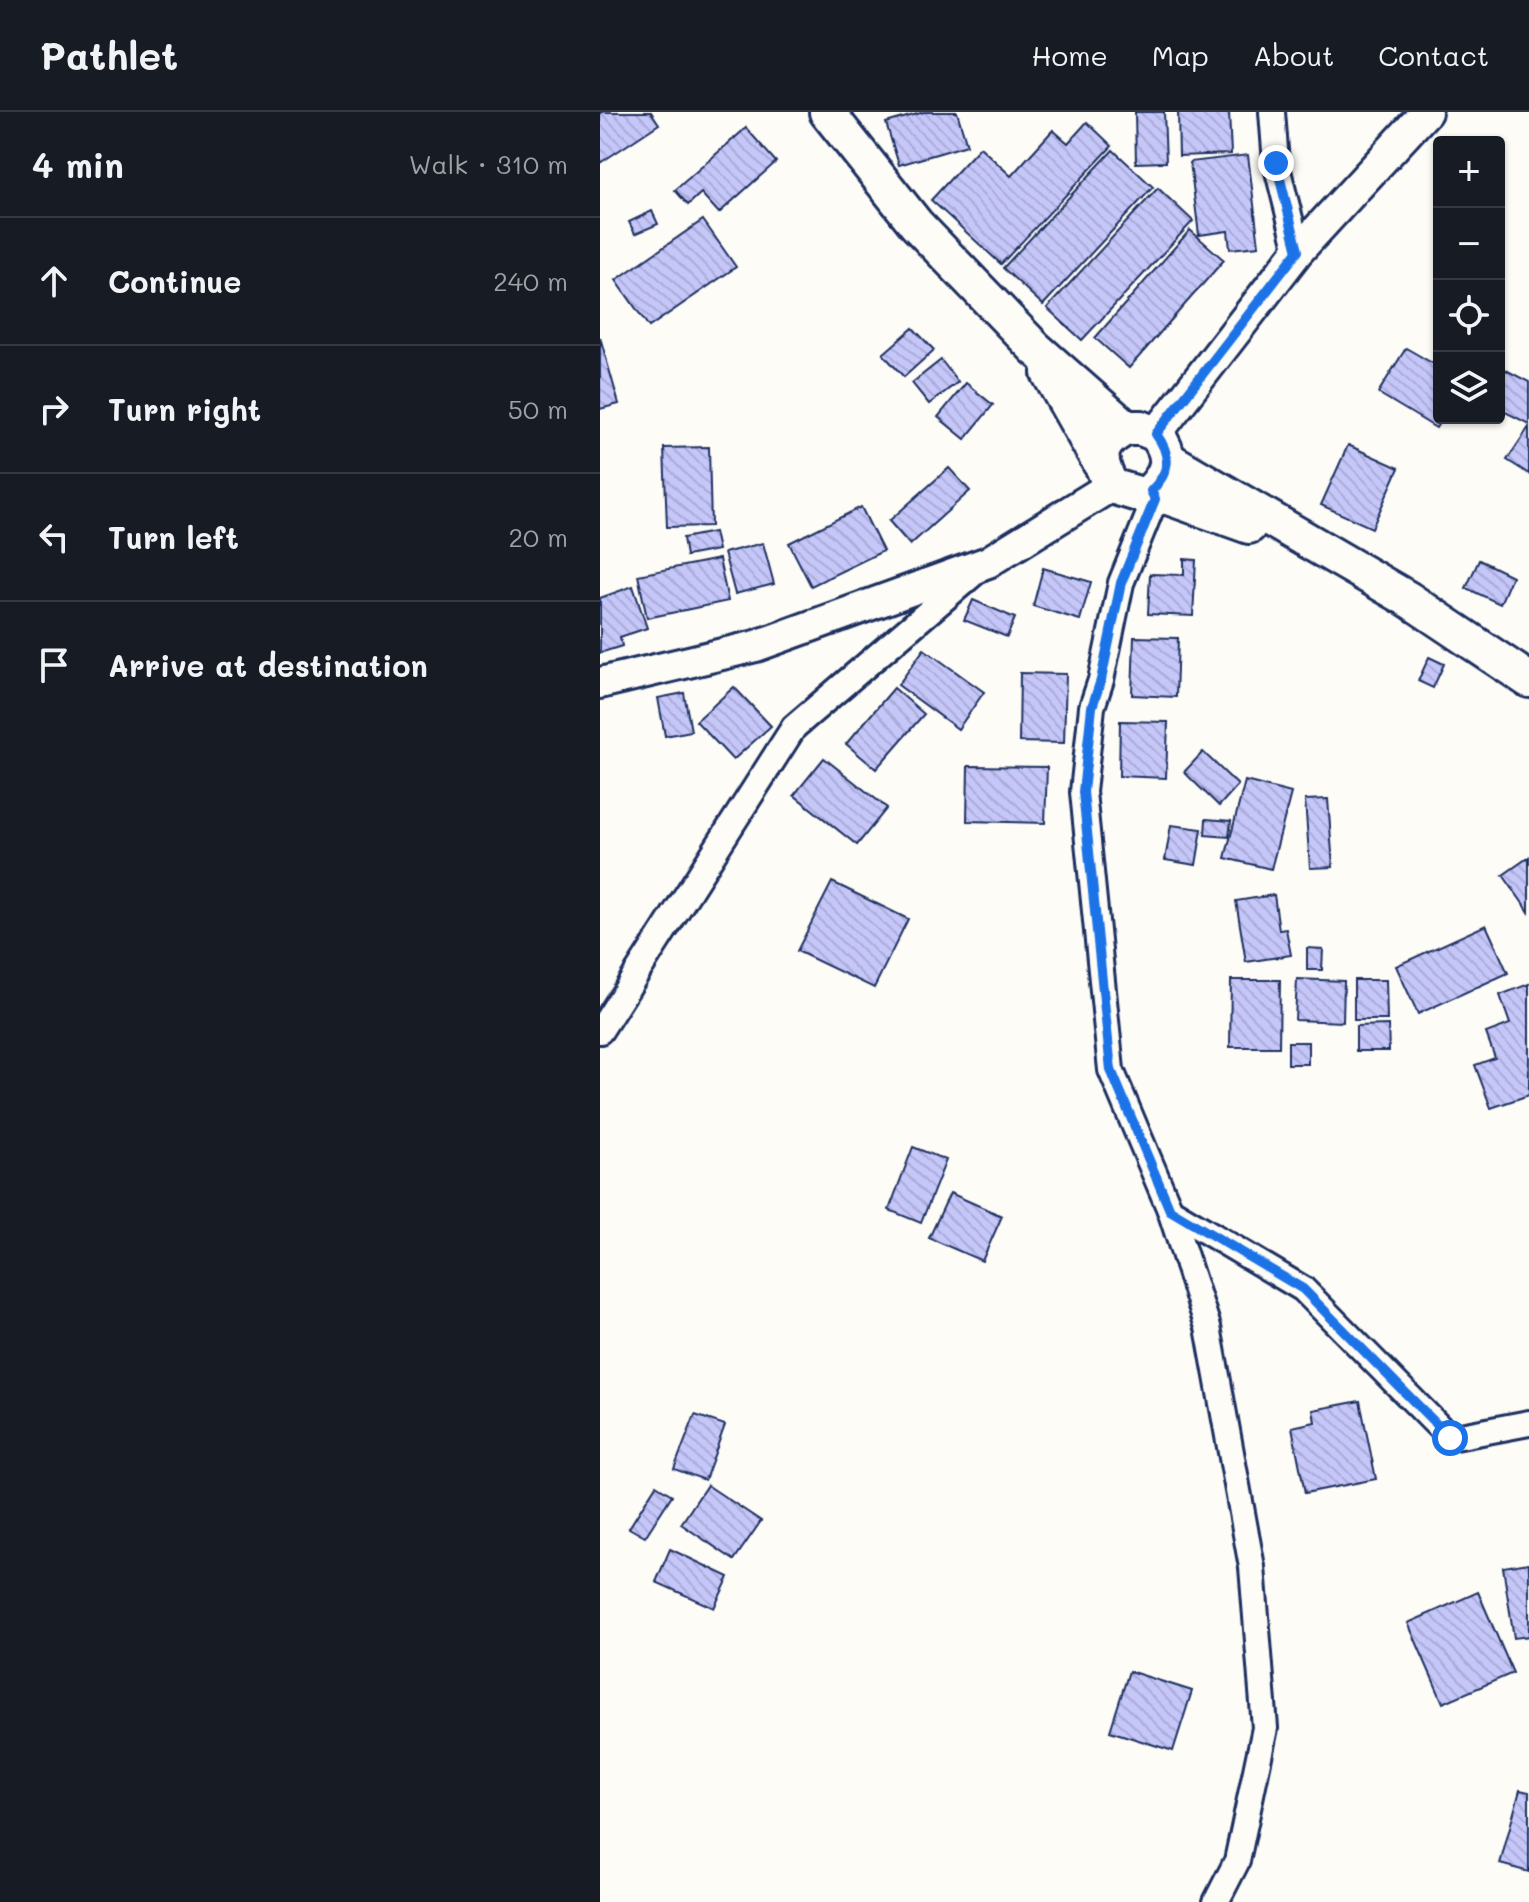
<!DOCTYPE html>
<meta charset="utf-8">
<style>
:root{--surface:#171b24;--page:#242831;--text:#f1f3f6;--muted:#9ea1a6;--line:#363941}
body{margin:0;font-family:Mali,sans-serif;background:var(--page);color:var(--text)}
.controls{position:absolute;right:24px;top:24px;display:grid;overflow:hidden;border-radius:8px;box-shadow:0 2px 6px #0004}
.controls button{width:72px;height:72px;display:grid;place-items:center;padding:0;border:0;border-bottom:2px solid var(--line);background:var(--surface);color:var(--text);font:40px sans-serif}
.stop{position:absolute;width:24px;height:24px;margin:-18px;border:6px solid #1a73e8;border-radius:50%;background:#fff}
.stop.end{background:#1a73e8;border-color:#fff;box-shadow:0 2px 8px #0008}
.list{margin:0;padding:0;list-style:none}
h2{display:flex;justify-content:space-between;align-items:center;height:104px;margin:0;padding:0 32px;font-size:34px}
h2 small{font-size:26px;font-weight:400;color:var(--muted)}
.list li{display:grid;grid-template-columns:52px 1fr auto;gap:24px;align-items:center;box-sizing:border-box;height:128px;padding:0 32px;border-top:2px solid var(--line)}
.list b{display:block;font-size:30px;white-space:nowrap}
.list em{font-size:26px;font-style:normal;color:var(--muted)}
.icon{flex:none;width:44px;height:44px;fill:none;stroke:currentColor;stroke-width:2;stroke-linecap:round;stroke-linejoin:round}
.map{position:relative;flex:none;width:929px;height:1790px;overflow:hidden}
header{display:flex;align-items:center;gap:48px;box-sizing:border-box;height:112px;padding:0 40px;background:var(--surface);border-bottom:2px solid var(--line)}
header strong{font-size:38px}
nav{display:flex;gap:44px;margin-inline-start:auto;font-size:28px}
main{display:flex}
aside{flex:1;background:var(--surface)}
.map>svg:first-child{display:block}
</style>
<header>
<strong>Pathlet</strong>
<nav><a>Home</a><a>Map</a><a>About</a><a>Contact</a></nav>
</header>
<main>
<aside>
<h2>4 min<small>Walk · 310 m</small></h2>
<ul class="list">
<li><svg class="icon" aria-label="ahead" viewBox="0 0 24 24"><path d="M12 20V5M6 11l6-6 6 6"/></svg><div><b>Continue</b></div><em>240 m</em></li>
<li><svg class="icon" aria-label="right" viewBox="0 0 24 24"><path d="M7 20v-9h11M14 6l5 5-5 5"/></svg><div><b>Turn right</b></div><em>50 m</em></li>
<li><svg class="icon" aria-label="left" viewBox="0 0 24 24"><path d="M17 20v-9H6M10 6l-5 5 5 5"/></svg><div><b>Turn left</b></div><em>20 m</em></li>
<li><svg class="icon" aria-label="arrive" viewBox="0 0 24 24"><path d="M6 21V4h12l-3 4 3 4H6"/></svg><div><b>Arrive at destination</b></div></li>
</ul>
</aside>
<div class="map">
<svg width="929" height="1790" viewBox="0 0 929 1790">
<defs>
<pattern id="building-back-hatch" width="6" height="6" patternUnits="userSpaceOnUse" patternTransform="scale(2)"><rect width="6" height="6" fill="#c6c7f9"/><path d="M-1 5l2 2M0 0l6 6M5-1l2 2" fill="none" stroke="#aaabd8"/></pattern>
</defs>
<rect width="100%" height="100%" fill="#fdfcf7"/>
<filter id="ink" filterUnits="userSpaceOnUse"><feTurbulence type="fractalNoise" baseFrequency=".0125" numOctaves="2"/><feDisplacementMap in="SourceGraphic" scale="16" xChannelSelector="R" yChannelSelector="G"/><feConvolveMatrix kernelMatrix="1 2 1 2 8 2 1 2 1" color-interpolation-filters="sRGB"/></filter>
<g filter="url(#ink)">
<g fill="url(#building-back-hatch)" stroke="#1b2f5e" stroke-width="2">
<polygon points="0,0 51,0 59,12 0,51"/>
<polygon points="324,0 357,0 367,33 299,53 286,11"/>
<polygon points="535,0 564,0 566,50 536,51"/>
<polygon points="578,0 629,0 631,42 579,44"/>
<polygon points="487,10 512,34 401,152 331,88 380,35 411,64 453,18 468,31"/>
<polygon points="146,16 176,50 119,101 101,81 88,93 75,78"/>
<polygon points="513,38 553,75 443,193 403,156"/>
<polygon points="648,43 659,134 630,137 628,119 599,123 590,50"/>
<polygon points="558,76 593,109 482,228 447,196"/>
<polygon points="52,99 58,112 35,122 29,110"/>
<polygon points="103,108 136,155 49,215 16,168"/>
<polygon points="590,118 624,148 529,256 495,226"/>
<polygon points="313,216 334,238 304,265 283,242"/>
<polygon points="0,225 19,292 0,297"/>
<polygon points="806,236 839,255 839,306 842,306 836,316 778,281"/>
<polygon points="341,248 358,270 329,292 312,271"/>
<polygon points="904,257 929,270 929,312 899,297 899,268"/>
<polygon points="366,271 393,293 365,327 338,305"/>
<polygon points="929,315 929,362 907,348"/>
<polygon points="748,333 799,356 772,416 721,393"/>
<polygon points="109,335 111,414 67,415 64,336"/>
<polygon points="349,356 370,379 310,433 289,409"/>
<polygon points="261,395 283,439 211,474 189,431"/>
<polygon points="114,420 118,438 86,444 83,426"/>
<polygon points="163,431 174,472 135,482 124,441"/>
<polygon points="119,447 128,489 47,506 38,463"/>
<polygon points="584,447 596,448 593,504 548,502 550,462 584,463"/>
<polygon points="879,448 912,464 900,492 866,476"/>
<polygon points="443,456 491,470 480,508 433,494"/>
<polygon points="33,474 47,516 20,525 22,534 0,541 0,486"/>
<polygon points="373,488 415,506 407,525 364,508"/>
<polygon points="534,525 578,526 576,585 532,583"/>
<polygon points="324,537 384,580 358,617 298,573"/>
<polygon points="829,545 844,552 833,576 818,569"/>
<polygon points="420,561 466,562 464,631 419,630"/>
<polygon points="134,575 171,614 133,648 96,609"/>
<polygon points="294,576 324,602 276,657 246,632"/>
<polygon points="84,581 91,619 65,624 58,586"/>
<polygon points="520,609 568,610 566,666 519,664"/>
<polygon points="603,640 638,673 619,694 584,660"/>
<polygon points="224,646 287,696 257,733 194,683"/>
<polygon points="368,654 447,655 445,711 367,709"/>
<polygon points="645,669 691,681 671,757 625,746"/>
<polygon points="728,687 733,755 710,756 705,688"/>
<polygon points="606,707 631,709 629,725 605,723"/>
<polygon points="571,713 602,717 596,753 565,748"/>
<polygon points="929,745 929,800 903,763"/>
<polygon points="232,770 308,807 274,876 197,839"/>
<polygon points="674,783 679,818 686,817 691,843 646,850 636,789"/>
<polygon points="886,813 908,861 818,902 796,854"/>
<polygon points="707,836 723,837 722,858 707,858"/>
<polygon points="697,867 744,869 743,910 695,908"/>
<polygon points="631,868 680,868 679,935 630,935"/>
<polygon points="754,868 786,868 787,908 754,908"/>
<polygon points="929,872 929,983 891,996 875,953 895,946 886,921 910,912 900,883"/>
<polygon points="788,913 789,939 756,939 756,914"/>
<rect x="688" y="930" width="20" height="22"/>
<polygon points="313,1035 346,1048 321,1111 289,1098"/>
<polygon points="350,1081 402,1104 382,1149 329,1126"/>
<polygon points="760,1289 776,1367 705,1381 692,1315 715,1310 713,1298"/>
<polygon points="95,1303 125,1313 105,1368 74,1357"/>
<polygon points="56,1373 72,1383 45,1425 29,1416"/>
<polygon points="107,1373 161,1409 134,1448 81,1412"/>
<polygon points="70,1437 129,1465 114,1496 56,1470"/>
<polygon points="929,1451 929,1524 914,1526 903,1455"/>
<polygon points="878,1480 913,1561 843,1591 808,1511"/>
<polygon points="529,1559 592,1579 573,1639 510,1619"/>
<polygon points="920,1678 929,1680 929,1760 900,1752"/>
</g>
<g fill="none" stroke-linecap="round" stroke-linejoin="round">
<g stroke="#1b2f5e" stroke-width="30">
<g id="minor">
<polyline points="672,0 676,51 698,139"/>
<polyline points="555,387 521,471 501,568 492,595 483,680 511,958 570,1098 608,1215 652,1455 665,1616 637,1749 616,1790"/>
<polyline points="0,919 194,615 380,456"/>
<polyline points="570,1098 703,1177 850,1326 929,1311"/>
</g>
</g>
<g stroke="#1b2f5e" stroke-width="36">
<g id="tertiary">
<polyline points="556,322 698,139 826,0"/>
<polyline points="0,571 156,534 388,450 511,374"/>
</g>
</g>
<g stroke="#1b2f5e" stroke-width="40">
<g id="secondary">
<path d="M227,0L316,112L435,236L526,316H541L556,322C573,344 570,360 551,379L555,387L511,374C497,346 496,332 526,316"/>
<polyline points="449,261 500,351"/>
<polyline points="569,348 808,487 929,568"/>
<polyline points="551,379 649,414"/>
</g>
</g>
<use href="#minor" stroke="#fdfcf7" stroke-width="24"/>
<use href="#tertiary" stroke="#fdfcf7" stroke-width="30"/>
<use href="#secondary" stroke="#fdfcf7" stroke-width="34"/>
</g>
</g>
<g fill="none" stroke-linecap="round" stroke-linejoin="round" filter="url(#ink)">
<path stroke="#1a73e8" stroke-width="10" d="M676,51L698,139L556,322C572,344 570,360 551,379L555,387L521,471L501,568L492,595L483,680L511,958L570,1098L703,1177L850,1326"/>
</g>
</svg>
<div class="controls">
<button>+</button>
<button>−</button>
<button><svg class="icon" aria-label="locate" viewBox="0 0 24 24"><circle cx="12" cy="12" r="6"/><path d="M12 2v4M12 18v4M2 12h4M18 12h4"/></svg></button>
<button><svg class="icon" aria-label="layers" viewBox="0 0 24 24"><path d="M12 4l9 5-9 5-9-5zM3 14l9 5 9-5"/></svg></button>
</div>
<div class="stop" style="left:850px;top:1326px"></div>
<div class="stop end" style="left:676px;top:51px"></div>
</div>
</main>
